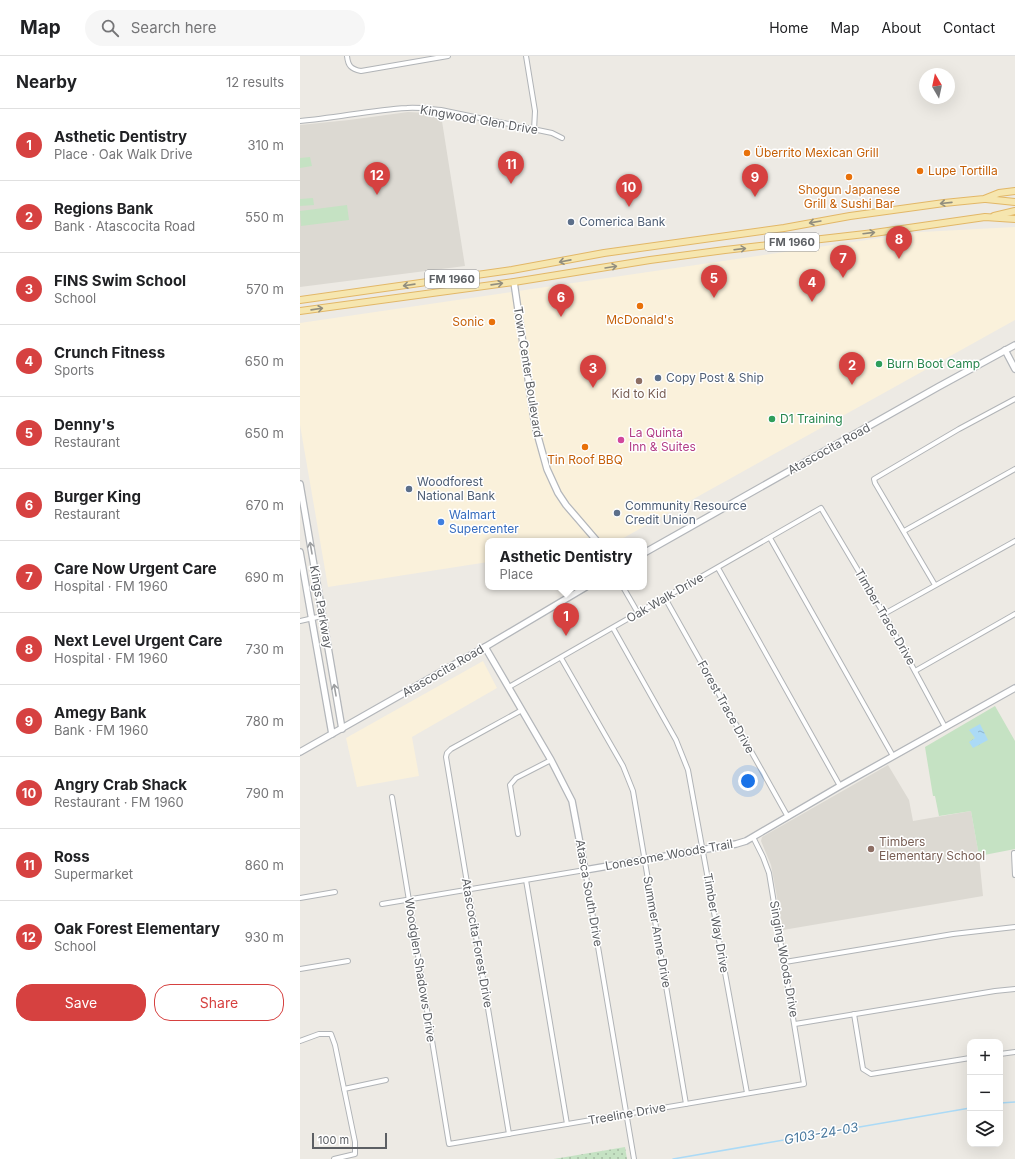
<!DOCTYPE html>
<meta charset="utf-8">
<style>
:root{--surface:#fff;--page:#f6f6f6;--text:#202124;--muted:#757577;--line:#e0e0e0;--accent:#d64140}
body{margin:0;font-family:Inter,sans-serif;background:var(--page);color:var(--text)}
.controls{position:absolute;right:12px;bottom:12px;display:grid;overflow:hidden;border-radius:8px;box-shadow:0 4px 16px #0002}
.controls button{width:36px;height:36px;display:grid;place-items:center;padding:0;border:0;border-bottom:1px solid var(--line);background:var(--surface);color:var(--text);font:20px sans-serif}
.compass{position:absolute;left:619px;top:12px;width:36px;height:36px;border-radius:50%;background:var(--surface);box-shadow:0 4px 16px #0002;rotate:351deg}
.scale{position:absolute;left:12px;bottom:10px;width:75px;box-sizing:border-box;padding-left:4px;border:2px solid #5c5f63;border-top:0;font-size:11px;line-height:14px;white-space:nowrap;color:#5c5f63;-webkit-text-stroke:3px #fff;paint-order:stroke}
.you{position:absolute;left:448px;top:725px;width:14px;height:14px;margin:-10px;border:3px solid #fff;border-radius:50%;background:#1a73e8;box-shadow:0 0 0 6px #1a73e833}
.badge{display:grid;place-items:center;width:26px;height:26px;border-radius:50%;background:var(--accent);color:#fff;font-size:13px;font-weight:700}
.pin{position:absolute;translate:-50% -33px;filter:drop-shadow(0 1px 2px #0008)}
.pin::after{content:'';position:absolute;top:21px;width:14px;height:12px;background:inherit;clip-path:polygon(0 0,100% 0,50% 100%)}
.popup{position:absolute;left:185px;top:482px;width:162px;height:52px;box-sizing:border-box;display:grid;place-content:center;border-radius:8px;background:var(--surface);filter:drop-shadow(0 1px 3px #0005);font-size:13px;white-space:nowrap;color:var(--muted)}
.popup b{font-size:15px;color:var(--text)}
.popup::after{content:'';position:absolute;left:50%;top:100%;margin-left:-8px;border:8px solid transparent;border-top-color:var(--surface)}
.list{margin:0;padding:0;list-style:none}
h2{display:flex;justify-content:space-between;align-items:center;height:52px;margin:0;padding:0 16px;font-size:17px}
h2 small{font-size:13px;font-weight:400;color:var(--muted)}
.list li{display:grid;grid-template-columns:26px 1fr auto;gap:12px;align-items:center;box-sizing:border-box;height:72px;padding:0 16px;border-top:1px solid var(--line)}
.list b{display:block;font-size:15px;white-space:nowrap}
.list p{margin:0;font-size:13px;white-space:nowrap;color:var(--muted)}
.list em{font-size:13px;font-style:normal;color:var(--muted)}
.actions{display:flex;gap:8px;padding:12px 16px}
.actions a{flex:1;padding:9px 0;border:1px solid var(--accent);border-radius:16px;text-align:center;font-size:14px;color:var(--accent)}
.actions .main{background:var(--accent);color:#fff}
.icon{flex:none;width:22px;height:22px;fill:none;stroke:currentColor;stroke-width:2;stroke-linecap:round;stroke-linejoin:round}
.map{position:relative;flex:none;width:715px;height:1103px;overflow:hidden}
header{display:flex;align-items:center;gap:24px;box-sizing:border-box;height:56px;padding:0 20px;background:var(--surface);border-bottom:1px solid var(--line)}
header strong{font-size:19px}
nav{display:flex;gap:22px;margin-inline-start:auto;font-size:14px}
.search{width:280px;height:36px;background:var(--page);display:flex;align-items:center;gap:10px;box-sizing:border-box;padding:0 14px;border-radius:22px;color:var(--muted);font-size:15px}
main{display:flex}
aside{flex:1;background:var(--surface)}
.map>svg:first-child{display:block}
</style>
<header>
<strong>Map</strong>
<div class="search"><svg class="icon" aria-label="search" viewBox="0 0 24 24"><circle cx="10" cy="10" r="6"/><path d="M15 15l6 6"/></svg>Search here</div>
<nav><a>Home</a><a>Map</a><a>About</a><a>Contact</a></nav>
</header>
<main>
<aside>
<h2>Nearby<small>12 results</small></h2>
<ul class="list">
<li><span class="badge">1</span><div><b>Asthetic Dentistry</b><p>Place · Oak Walk Drive</p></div><em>310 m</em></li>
<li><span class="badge">2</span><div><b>Regions Bank</b><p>Bank · Atascocita Road</p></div><em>550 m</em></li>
<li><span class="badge">3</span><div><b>FINS Swim School</b><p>School</p></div><em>570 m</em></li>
<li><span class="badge">4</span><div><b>Crunch Fitness</b><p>Sports</p></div><em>650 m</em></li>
<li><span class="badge">5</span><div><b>Denny's</b><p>Restaurant</p></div><em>650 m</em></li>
<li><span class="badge">6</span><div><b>Burger King</b><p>Restaurant</p></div><em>670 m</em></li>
<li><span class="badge">7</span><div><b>Care Now Urgent Care</b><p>Hospital · FM 1960</p></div><em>690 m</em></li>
<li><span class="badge">8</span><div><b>Next Level Urgent Care</b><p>Hospital · FM 1960</p></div><em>730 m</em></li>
<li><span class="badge">9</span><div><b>Amegy Bank</b><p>Bank · FM 1960</p></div><em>780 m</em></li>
<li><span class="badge">10</span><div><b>Angry Crab Shack</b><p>Restaurant · FM 1960</p></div><em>790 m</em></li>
<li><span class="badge">11</span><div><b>Ross</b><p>Supermarket</p></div><em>860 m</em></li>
<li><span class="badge">12</span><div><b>Oak Forest Elementary</b><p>School</p></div><em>930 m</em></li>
</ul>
<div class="actions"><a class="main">Save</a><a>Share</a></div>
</aside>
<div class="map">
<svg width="715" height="1103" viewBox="0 0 715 1103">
<defs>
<pattern id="grass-dots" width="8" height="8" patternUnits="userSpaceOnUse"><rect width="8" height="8" fill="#c5e2c3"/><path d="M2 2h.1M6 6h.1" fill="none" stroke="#a3baa2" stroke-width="1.8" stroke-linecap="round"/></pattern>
<pattern id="water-ripples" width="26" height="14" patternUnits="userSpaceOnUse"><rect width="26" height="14" fill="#abdaf6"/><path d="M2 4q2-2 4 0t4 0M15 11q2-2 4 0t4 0" fill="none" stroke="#8eb4cb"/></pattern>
</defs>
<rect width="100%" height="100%" fill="#edeae4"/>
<g fill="#faf1db">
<polygon points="715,171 715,264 318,485 188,485 188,506 28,531 0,369 0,267 621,176"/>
<polygon points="183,605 197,632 112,681 119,720 57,731 46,682"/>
</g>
<g fill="#dcd9d2">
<polygon points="108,56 126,57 141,59 165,210 0,231 0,69 49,64"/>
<polygon points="588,709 609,744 613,765 671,755 679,800 683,840 483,874 471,809 461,785 462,781"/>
</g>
<polygon fill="url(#grass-dots)" points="325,1091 327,1103 254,1103"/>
<g fill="#c5e2c3">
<polygon points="10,101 12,110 0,112 0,102"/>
<polygon points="13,142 14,149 0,150 0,143"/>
<polygon points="47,149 49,164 1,170 0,155"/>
<polygon points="695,650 715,685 715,793 679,800 671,755 639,760 635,740 633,740 625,691"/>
</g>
<polygon fill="url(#water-ripples)" points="680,668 688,684 673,692 669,686 675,682 669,674"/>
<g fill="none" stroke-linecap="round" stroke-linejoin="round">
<g stroke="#abdaf6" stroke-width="1.5">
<polyline points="700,1047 715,1046"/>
<polyline points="373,1103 670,1052"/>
</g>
<g stroke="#b1b4b7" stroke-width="6">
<g id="street">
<path d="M47,0C48,10 51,13 61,15L148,0"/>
<polyline points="226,0 235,55 234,74"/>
<path d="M0,65C36,62 71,54 107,52C118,51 130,53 141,54L252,77L262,82"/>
<polyline points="604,475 715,413"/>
<polyline points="470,482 593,700"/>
<polyline points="418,512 540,730"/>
<polyline points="635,529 575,427 574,423 659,373 715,343"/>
<polyline points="323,531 338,557"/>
<polyline points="365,542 488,761"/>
<polyline points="584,558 715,485"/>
<polyline points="0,565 22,560"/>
<polyline points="313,572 376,684 388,714 447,1037"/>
<polyline points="261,602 323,710 333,735 386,1048"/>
<polyline points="615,615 715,558"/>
<polyline points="209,631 521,452 584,558 645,671"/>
<polyline points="92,741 149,1088 504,1028 469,817 463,801 453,781"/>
<polyline points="218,778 210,729 216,722 251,704"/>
<polyline points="714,797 715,819"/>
<polyline points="226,824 267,1068"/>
<polyline points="0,842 35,836"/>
<polyline points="82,848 285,814 334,1103"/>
<polyline points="485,906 653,878 715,871"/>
<polyline points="0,913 48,905"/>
<polyline points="554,958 563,1013 571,1018 670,1002"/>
<polyline points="495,968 695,935 715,933"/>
<polyline points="0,985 19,978 31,978 35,989 55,1086 55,1098 34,1103"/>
<polyline points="700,998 715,996"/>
<polyline points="44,1033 86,1024"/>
<polyline points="209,1078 146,701 147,697 151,693 222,654"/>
</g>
</g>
<g stroke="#b3b6ba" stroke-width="8">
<g id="secondary">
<polyline points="214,226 235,370 247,413 258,437 266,449 297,485"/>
<polyline points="705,294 715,313"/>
<polyline points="0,428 42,673"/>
<polyline points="0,496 32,678"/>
<polyline points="344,497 638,331 715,289"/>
<polyline points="185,591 251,704 272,745 285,814 436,788 446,785 540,730 715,632"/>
<polyline points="0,696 185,591 286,531"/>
</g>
</g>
<g stroke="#e2b767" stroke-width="8">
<g id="primary">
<polyline points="686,143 715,146"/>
<polyline points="694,160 715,155"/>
<polyline points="0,244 212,214 304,197 484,172 550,160 644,147 684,143 699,137 715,135"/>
<polyline points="0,255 214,226 350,204 425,194 574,177 685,161 715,163"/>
</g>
</g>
<use href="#street" stroke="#fff" stroke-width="4"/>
<use href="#secondary" stroke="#fff" stroke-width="5.5"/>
<use href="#primary" stroke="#f6e6af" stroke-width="6"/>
</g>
<defs><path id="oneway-shaft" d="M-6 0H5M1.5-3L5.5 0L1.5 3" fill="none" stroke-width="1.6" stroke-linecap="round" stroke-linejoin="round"/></defs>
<g stroke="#928e7e">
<use href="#oneway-shaft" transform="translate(646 147) rotate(174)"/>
<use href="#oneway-shaft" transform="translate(515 166) rotate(170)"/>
<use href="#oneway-shaft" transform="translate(569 177) rotate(-7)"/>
<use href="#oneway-shaft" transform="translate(440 193) rotate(-7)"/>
<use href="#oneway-shaft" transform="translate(265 205) rotate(169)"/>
<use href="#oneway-shaft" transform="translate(311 211) rotate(-9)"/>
<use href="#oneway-shaft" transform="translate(197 228) rotate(-8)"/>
<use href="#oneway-shaft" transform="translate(109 229) rotate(172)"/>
<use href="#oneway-shaft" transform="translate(17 253) rotate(-8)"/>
</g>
<g stroke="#9d9fa1">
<use href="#oneway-shaft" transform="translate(11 492) rotate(-100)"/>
<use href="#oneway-shaft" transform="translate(35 634) rotate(-100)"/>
</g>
<g fill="#e8710a" stroke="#fff" stroke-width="1.5">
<circle cx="447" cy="97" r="4"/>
<circle cx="620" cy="115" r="4"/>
<circle cx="549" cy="121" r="4"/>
<circle cx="340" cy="250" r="4"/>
<circle cx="192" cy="266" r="4"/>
<circle cx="285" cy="391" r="4"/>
</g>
<g fill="#5c6f8a" stroke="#fff" stroke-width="1.5">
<circle cx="271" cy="166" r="4"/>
<circle cx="358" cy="322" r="4"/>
<circle cx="109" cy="433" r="4"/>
<circle cx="317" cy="457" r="4"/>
</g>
<g fill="#2e9e5b" stroke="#fff" stroke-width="1.5">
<circle cx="579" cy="308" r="4"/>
<circle cx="472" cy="363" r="4"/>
</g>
<g fill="#8d6e63" stroke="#fff" stroke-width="1.5">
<circle cx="339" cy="325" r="4"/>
<circle cx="571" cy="793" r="4"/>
</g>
<circle fill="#d1479c" stroke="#fff" stroke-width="1.5" cx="321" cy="384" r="4"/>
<circle fill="#3f7fe0" stroke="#fff" stroke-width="1.5" cx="141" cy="466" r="4"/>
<g text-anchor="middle" stroke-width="3" stroke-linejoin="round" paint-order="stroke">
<g fill="#fff" stroke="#8d8f92" stroke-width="1">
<rect x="465" y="177" width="54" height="18" rx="3"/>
<rect x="125" y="214" width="54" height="18" rx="3"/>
</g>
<g font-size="11" font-weight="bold" fill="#5c5f63">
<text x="492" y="190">FM 1960</text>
<text x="152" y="227">FM 1960</text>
</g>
<g font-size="12" fill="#5c5f63" stroke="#fff">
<text transform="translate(179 64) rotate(10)" y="4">Kingwood Glen Drive</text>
<text transform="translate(228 316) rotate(81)" y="4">Town Center Boulevard</text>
<text transform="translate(529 393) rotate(-29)" y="4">Atascocita Road</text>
<text transform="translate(365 542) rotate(-30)" y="4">Oak Walk Drive</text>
<text transform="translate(21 551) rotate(80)" y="4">Kings Parkway</text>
<text transform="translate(585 561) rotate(60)" y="4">Timber Trace Drive</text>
<text transform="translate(143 615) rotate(-30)" y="4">Atascocita Road</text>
<text transform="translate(426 651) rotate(61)" y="4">Forest Trace Drive</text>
<text transform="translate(369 799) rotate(-10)" y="4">Lonesome Woods Trail</text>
<text transform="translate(289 837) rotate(80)" y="4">Atasca South Drive</text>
<text transform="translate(416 867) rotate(80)" y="4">Timber Way Drive</text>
<text transform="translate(357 876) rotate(80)" y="4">Summer Anne Drive</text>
<text transform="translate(177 887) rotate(80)" y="4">Atascocita Forest Drive</text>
<text transform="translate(484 903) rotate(80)" y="4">Singing Woods Drive</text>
<text transform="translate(120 914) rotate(81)" y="4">Woodglen Shadows Drive</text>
<text transform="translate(327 1058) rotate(-10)" y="4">Treeline Drive</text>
</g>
<g font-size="12" fill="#c56008" stroke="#fff">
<text x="455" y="101" text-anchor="start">Überrito Mexican Grill</text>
<text x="628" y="119" text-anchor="start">Lupe Tortilla</text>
<text x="549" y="138">Shogun Japanese<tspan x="549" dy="14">Grill &amp; Sushi Bar</tspan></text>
<text x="340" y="268">McDonald's</text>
<text x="184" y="270" text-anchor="end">Sonic</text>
<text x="285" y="408">Tin Roof BBQ</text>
</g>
<g font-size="12" fill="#4e5e75" stroke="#fff" text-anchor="start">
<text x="279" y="170">Comerica Bank</text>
<text x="366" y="326">Copy Post &amp; Ship</text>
<text x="117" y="430">Woodforest<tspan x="117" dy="14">National Bank</tspan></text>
<text x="325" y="454">Community Resource<tspan x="325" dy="14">Credit Union</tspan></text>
</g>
<g font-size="12" fill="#27864d" stroke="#fff" text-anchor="start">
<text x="587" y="312">Burn Boot Camp</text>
<text x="480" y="367">D1 Training</text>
</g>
<g font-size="12" fill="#785e54" stroke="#fff">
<text x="339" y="342">Kid to Kid</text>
<text x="579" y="790" text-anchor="start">Timbers<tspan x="579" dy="14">Elementary School</tspan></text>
</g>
<g font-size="12" fill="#b23c85" stroke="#fff" text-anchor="start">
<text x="329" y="381">La Quinta<tspan x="329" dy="14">Inn &amp; Suites</tspan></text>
</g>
<g font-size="12" fill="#366cbe" stroke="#fff" text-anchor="start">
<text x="149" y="463">Walmart<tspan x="149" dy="14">Supercenter</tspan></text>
</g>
<g font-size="13" font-style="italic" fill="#47779d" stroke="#fff">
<text transform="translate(521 1077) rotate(-10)" y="5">G103-24-03</text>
</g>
</g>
</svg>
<div class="controls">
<button>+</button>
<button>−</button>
<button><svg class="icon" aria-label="layers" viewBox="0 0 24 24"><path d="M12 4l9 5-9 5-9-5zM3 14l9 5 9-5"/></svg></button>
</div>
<svg class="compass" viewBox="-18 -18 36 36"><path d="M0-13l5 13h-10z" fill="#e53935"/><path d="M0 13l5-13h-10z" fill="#757577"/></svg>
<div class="scale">100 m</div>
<div class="you"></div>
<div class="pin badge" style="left:266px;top:580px">1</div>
<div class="popup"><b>Asthetic Dentistry</b>Place</div>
<div class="pin badge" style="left:552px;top:329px">2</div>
<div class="pin badge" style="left:293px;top:332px">3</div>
<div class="pin badge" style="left:512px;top:246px">4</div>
<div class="pin badge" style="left:414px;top:242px">5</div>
<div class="pin badge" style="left:261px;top:261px">6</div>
<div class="pin badge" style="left:543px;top:222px">7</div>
<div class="pin badge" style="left:599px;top:203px">8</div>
<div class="pin badge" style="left:455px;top:141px">9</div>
<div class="pin badge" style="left:329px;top:151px">10</div>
<div class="pin badge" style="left:211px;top:128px">11</div>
<div class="pin badge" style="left:77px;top:139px">12</div>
</div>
</main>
